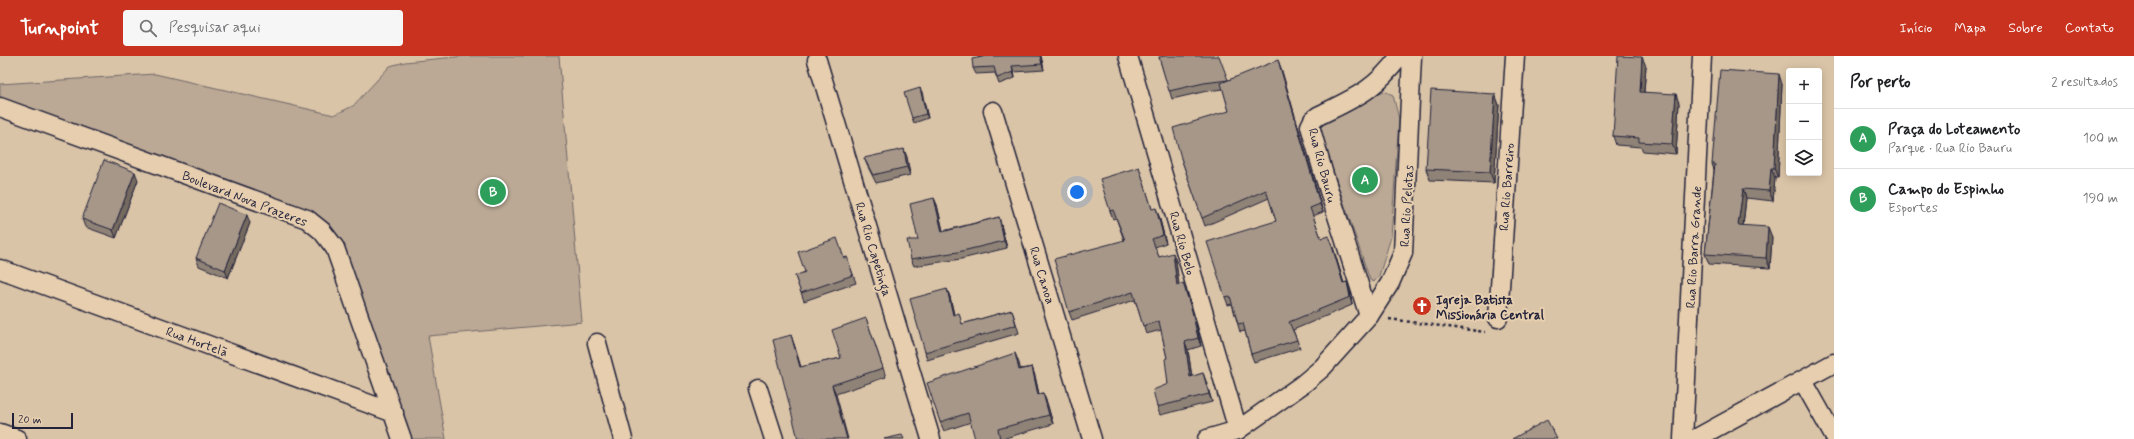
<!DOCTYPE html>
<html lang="pt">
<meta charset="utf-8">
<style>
:root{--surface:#fff;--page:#f6f6f6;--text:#202124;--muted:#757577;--line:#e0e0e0;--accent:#c8321e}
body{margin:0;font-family:Mynerve,sans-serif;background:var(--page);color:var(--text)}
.controls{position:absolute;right:12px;top:12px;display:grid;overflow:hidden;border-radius:4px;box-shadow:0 2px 10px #0003}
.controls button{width:36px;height:36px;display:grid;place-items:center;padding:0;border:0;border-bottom:1px solid var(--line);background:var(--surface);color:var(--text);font:20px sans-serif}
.scale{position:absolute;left:12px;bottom:10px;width:61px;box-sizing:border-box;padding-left:4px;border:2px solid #22223b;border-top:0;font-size:11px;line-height:14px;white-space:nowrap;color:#22223b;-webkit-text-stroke:3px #e6ceae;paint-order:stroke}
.you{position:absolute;left:1077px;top:136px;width:14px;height:14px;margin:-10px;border:3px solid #fff;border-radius:50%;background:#1a73e8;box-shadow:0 0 0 6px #1a73e833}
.badge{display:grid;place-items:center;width:26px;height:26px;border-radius:50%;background:var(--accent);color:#fff;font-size:13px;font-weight:700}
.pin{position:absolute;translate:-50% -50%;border:2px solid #fff;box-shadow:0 1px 4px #0006}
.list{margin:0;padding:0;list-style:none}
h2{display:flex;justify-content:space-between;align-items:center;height:52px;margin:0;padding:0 16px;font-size:17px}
h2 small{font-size:13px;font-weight:400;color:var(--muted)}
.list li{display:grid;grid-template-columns:26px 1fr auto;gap:12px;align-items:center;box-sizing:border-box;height:60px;padding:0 16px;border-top:1px solid var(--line)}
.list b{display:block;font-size:15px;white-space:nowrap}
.list p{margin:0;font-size:13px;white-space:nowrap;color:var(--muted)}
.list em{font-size:13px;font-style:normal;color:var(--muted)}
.icon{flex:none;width:22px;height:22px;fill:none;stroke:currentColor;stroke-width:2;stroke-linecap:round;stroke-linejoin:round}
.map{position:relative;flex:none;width:1834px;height:383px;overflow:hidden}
header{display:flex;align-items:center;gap:24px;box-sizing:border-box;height:56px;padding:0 20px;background:var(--accent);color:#fff}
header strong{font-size:19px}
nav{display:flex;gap:22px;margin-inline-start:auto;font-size:14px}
.search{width:280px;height:36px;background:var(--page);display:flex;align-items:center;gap:10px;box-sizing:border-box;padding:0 14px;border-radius:4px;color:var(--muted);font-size:15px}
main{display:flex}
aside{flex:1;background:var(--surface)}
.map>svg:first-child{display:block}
</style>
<header>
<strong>Turnpoint</strong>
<div class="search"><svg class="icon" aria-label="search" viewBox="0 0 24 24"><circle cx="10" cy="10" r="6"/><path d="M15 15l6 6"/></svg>Pesquisar aqui</div>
<nav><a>Início</a><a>Mapa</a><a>Sobre</a><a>Contato</a></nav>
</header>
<main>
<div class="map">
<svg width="1834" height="383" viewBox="0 0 1834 383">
<rect width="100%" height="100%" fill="#dac4a7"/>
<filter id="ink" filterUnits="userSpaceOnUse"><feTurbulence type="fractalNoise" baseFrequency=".025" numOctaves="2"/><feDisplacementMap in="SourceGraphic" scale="8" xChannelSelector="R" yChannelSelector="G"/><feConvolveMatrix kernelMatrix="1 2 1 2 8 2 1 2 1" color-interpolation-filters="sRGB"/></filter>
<g filter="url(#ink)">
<g fill="#bba995" stroke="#6e6668">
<polygon points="465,0 559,0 582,266 428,280 446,383 402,383 322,175 0,51 0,28 155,18 334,59 353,50 390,10 405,6"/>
<polygon points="1384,35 1393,39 1399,63 1391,181 1379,220 1374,226 1370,224 1317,67 1319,63"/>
</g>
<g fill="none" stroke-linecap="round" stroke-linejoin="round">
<g stroke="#22223b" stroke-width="21">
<g id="minor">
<polyline points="1128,0 1238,374"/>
<polyline points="817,4 931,383"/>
<polyline points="0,51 307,163 322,175 335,192 402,383"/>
<polyline points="993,55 1092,383"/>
<polyline points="0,213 394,357"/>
<path d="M1369,260L1324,119L1310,70L1313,64L1318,60C1356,41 1374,35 1400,0"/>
<polyline points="1498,262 1515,0"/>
<polyline points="597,287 623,383"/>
<polyline points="1803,325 1834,380"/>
<polyline points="758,333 774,383"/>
<polyline points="0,377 17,383"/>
<polyline points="1207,383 1238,374 1303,328 1322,312 1369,260 1390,227 1403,197 1412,0"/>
<polyline points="1683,383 1702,0"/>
<polyline points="1695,383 1834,307"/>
</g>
</g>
<polyline stroke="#22223b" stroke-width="2.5" stroke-dasharray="3 3" stroke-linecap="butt" points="1389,263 1485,276"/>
<use href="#minor" stroke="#e6ceae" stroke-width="18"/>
</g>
<g fill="#8f8276" stroke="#22223b">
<polygon points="978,0 1041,0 1044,14 1014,16 1015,22 999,28 995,17 976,18 973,12 979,2"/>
<polygon points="1159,1 1228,24 1281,12 1323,156 1313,160 1321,182 1332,188 1344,227 1347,226 1350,234 1352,249 1293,274 1300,292 1254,306 1251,298 1245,275 1240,276 1232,248 1228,249 1225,241 1276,165 1269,142 1205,170 1181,102 1229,55 1223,33 1207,35 1172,43"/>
<polygon points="1646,10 1644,36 1679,47 1676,98 1643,95 1641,91 1616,89 1613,80"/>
<polygon points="1782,28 1778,122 1775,122 1773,145 1746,142 1743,170 1772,181 1770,212 1709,208 1705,198 1714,114 1712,108"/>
<polygon points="920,32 928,62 914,67 912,62"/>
<polygon points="1495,38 1499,49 1494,127 1430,124 1426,113"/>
<polygon points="907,101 910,119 876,127 867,109 864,102"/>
<polygon points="1139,111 1152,153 1159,160 1166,187 1155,191 1159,201 1176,205 1179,229 1186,235 1195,263 1201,290 1188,294 1192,321 1203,317 1212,346 1160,359 1157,351 1168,328 1167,302 1161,274 1146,278 1135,244 1072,264 1069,256 1124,184 1116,162 1113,163 1110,155"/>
<polygon points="138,124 116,182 85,171 82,163"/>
<polygon points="934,142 937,149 943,175 999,161 1001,169 1007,192 961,203 914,210 911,203"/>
<polygon points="250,167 228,222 199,210 196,202"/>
<polygon points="847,201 856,227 804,245 795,220"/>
<polygon points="947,233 950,241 954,259 962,268 1012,254 1019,277 927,304 925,296"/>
<polygon points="866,262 886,321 836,338 798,383 794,288 801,311 841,302"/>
<polygon points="1015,297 1020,313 1032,311 1035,320 1039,338 1043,337 1047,347 1053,368 1002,383 971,366 944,375 940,366"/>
</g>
<g fill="#746a60" stroke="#22223b">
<polygon points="1040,0 1041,0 1044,14 1042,8"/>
<polygon points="1642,1 1646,10 1643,45 1640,36"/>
<polygon points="1278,4 1281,12 1323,156 1320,148"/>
<polygon points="1012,10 1014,16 1015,22 1013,16"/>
<polygon points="1779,18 1782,28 1778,122 1774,112"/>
<polygon points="920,32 922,36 928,62 926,58"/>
<polygon points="1495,38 1499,49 1494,127 1490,116"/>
<polygon points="1676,38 1679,47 1676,98 1672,88"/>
<polygon points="904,93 907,101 910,119 907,111"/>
<polygon points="1771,112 1775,122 1773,145 1769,135"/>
<polygon points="135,116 138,124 116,182 113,174"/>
<polygon points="1743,133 1746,142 1742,179 1738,169"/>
<polygon points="934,142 937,149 945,183 942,176"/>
<polygon points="1156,152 1159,160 1166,187 1163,179"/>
<polygon points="247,159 250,167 228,222 225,214"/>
<polygon points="999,161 1001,169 1007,192 1004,185"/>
<polygon points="1768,171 1772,181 1770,212 1766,202"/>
<polygon points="1329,180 1332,188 1346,235 1343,227"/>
<polygon points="1173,197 1176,205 1180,237 1177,230"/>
<polygon points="1347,226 1350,234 1352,249 1350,241"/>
<polygon points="1183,227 1195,263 1201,290 1198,282"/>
<polygon points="947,233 950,241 956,267 953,259"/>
<polygon points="791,279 794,288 803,320 800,311"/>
<polygon points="1185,286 1188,294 1193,329 1190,321"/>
<polygon points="1015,297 1019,307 1023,323 1019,314"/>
<polygon points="1032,311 1035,320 1041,348 1038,339"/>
<polygon points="1203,317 1206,325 1212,346 1209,338"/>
<polygon points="832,329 836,338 848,383 847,383"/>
<polygon points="1043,337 1047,347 1053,368 1049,359"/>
</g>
<g fill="#a69789" stroke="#22223b">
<polygon points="987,0 1040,0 1042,8 1012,10 1013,16 997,22 994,11 973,12 972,3"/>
<polygon points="1166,0 1219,0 1228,24 1204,27 1169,35 1159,1"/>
<polygon points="1618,0 1642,1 1640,36 1676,38 1672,88 1639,86 1639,82 1613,80"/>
<polygon points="1278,4 1320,148 1310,152 1321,182 1329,180 1343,227 1347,226 1350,241 1289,266 1297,284 1251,298 1243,267 1238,268 1230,240 1225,241 1207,186 1276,165 1266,134 1202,162 1181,102 1173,72 1229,55 1221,27"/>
<polygon points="1720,14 1779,18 1774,112 1771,112 1769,135 1743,133 1738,169 1768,171 1766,202 1705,198 1715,108 1712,108"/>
<polygon points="920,32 926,58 912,62 904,37"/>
<polygon points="1431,34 1495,38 1490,116 1426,113"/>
<polygon points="904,93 907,111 873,119 864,102"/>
<polygon points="104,104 135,116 113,174 82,163"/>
<polygon points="1139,111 1152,153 1156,152 1163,179 1152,183 1159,201 1173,197 1177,230 1183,227 1192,255 1198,282 1185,286 1190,321 1203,317 1209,338 1157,351 1153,334 1168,328 1165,303 1167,302 1159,265 1143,270 1133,236 1069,256 1054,203 1125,184 1113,154 1110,155 1100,123"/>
<polygon points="934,142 942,176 999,161 1004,185 958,196 911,203 907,184 918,184 910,148"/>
<polygon points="218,147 247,159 225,214 196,202"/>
<polygon points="837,182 844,202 847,201 853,219 801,237 795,220 805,216 798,196"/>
<polygon points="947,233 953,259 959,257 962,268 1012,254 1016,269 925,296 910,243"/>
<polygon points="866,262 883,312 832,329 847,383 798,383 773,284 791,279 800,311 841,302 832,274"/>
<polygon points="1015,297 1019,314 1032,311 1038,339 1043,337 1049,359 998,373 1000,383 975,383 968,357 940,366 927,327"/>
<polygon points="1547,364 1557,383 1512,383"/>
<polygon points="902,379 904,383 884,383"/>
</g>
</g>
<defs>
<g id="church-disc" transform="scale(1)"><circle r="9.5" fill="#c8321e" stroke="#e6ceae"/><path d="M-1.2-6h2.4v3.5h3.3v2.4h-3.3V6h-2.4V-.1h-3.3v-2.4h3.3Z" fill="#fff"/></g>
</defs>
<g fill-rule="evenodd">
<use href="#church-disc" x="1422" y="250"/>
</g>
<g text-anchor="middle" stroke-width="4" stroke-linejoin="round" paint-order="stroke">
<g font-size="13" fill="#22223b" stroke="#e6ceae">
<text transform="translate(1323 109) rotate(75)" y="5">Rua Rio Bauru</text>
<text transform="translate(1506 131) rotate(-86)" y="5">Rua Rio Barreiro</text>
<text transform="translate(245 142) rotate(21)" y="5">Boulevard Nova Prazeres</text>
<text transform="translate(1406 150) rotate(-87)" y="5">Rua Rio Pelotas</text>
<text transform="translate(1183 187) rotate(74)" y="5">Rua Rio Belo</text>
<text transform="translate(1693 191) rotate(-87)" y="5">Rua Rio Barra Grande</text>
<text transform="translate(874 193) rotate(73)" y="5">Rua Rio Capetinga</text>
<text transform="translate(1043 219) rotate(73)" y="5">Rua Canoa</text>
<text transform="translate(197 285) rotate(20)" y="5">Rua Hortelã</text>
</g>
<g font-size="13" font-weight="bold" fill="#22223b" stroke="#e6ceae" text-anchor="start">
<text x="1436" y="248">Igreja Batista<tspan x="1436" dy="15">Missionária Central</tspan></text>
</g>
</g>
</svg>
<div class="controls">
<button>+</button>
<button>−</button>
<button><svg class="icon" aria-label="layers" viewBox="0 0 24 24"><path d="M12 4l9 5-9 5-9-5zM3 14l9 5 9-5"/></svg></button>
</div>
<div class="scale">20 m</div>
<div class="you"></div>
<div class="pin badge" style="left:1365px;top:124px;background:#2e9e5b">A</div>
<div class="pin badge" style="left:493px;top:136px;background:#2e9e5b">B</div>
</div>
<aside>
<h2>Por perto<small>2 resultados</small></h2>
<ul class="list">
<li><span class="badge" style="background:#2e9e5b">A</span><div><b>Praça do Loteamento</b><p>Parque · Rua Rio Bauru</p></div><em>100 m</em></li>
<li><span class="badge" style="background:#2e9e5b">B</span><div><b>Campo do Espinho</b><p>Esportes</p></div><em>190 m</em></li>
</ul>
</aside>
</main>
